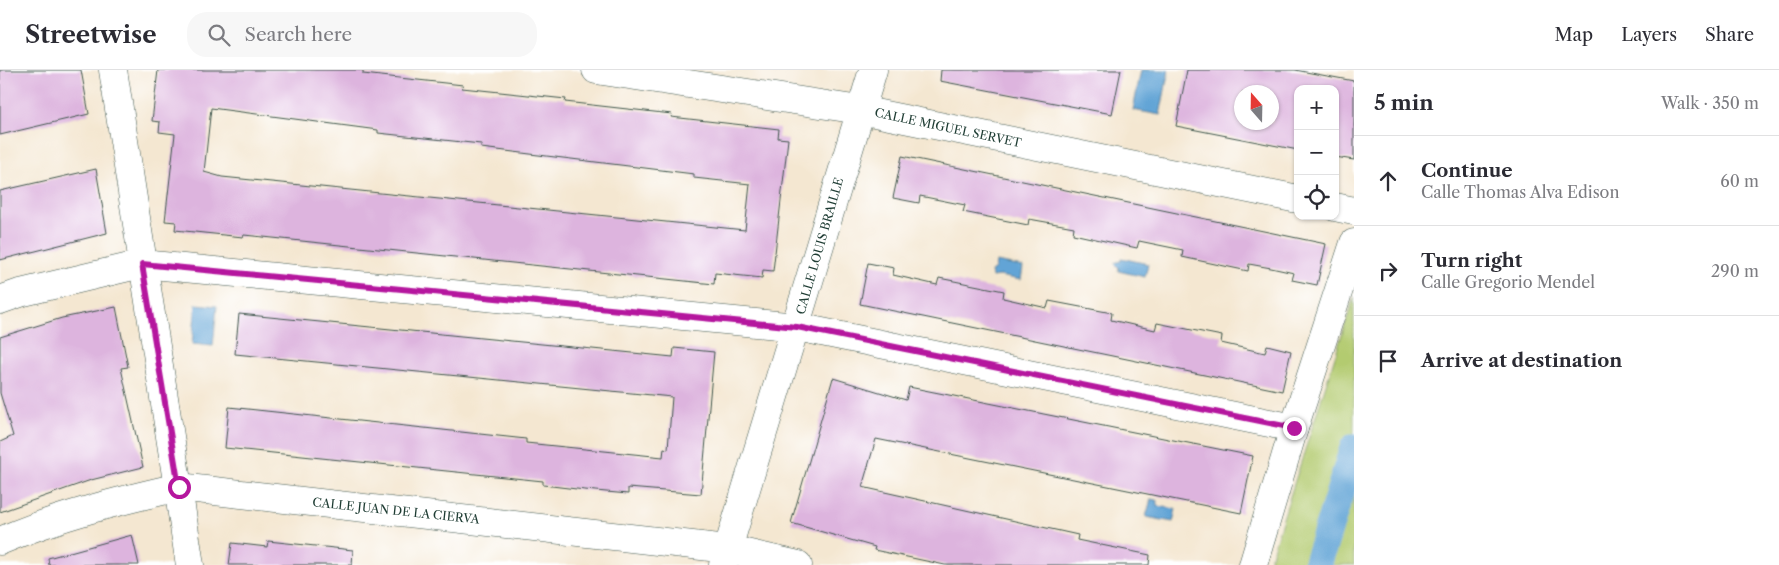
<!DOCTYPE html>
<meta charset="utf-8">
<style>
:root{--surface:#fff;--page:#f7f7f7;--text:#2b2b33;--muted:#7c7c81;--line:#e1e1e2}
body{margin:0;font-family:"Libre Caslon Text",serif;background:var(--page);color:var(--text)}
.controls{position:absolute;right:15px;top:15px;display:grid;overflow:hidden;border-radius:10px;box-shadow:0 1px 4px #0004}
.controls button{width:45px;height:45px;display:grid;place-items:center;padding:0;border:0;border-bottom:1px solid var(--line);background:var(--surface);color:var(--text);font:25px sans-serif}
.compass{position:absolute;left:1234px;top:15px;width:45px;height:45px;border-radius:50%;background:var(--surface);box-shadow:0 1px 4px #0004;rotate:340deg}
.stop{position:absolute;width:15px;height:15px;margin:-11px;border:4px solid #b5179e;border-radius:50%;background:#fff}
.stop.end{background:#b5179e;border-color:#fff;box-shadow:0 1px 5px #0008}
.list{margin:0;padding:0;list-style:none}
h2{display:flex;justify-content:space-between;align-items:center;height:65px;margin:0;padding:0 20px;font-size:21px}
h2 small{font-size:16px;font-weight:400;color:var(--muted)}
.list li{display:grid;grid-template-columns:32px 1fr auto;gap:15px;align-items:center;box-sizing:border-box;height:90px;padding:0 20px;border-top:1px solid var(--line)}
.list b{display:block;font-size:19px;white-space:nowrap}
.list p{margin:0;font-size:16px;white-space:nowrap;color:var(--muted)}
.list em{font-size:16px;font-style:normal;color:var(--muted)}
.icon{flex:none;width:28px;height:28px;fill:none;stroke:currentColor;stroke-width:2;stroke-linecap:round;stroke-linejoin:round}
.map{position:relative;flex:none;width:1354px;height:495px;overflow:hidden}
header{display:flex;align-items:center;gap:30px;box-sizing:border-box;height:70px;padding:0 25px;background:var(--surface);border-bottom:1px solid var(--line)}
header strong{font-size:24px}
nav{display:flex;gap:28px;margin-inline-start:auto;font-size:18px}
.search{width:350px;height:45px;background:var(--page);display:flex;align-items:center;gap:12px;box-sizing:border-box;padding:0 18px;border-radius:20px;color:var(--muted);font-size:19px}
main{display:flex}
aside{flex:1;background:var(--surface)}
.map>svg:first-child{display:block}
</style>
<header>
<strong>Streetwise</strong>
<div class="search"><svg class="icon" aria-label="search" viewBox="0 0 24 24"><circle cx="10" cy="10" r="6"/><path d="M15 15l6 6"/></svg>Search here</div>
<nav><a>Map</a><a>Layers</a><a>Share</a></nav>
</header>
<main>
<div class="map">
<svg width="1354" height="495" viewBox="0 0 1354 495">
<rect width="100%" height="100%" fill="#fff"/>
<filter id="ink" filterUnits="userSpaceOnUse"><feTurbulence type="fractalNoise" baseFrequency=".02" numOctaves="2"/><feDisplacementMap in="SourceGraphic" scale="10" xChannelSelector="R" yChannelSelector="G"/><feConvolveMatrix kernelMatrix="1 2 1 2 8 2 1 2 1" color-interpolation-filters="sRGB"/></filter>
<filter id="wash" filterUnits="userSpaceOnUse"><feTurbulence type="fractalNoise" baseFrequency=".0096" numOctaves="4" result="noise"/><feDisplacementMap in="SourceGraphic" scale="20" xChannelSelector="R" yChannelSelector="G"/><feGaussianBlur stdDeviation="1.12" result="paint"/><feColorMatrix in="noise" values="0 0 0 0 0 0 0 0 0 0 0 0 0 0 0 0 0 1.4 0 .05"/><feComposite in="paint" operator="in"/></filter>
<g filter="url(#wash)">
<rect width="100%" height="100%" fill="#f4e7d1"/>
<polygon fill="#b3cb70" stroke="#698452" points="1354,227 1354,495 1268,495"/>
<g fill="#62a4d6" stroke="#407085">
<polygon points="1141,0 1169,0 1160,45 1133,40"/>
<polygon points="1121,188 1148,194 1145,207 1118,201 1119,198 1114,193 1121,191"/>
<polygon points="996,192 1023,197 1021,210 999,206 992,207 991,202 995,199"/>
<polygon points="196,234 217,236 213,276 192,274"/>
<polygon points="1151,429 1157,430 1158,436 1176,439 1173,452 1146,447"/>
</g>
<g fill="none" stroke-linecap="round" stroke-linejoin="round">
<polyline stroke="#62a4d6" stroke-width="29" points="1317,495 1354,378"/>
</g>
<g id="blocks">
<g fill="#ddb4de" fill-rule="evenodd">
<polygon points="0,0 81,0 89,44 0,65"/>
<path d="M158,0H363V4L463,15L462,18L566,29L565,32L672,44L671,47L779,59L778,68L788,69L773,201L763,200L762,208L715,203L714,214L244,165L243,167L175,160L176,152L165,151L175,64L159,62L160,52L152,51ZM211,38L378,60V63L481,74V78L694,104V108L750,114L745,160L222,107L204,102Z"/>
<polygon points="941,0 1121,0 1112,44 940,11"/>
<path d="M1187,0H1295L1354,11V90L1335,87V19H1298V80L1176,56ZM1242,22H1272V52H1242Z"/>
<polygon points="902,86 1326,174 1317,215 1292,210 1294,203 1271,198 1249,194 1248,201 1182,187 1183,180 1139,171 1137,178 1073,164 1074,157 1029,149 1028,155 963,142 965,135 920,126 919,133 893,128"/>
<polygon points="96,99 107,163 0,190 0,121"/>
<polygon points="868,193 894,198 893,205 937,215 939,208 1004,221 1003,228 1047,238 1049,231 1112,243 1111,250 1155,260 1157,253 1222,266 1221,273 1265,283 1267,275 1291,281 1282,321 860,234"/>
<polygon points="116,237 128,297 121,298 143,397 91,410 0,442 0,372 13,366 0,323 0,267 62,248"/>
<polygon points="239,244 673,287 674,278 714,282 701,424 628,418 628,424 585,420 543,415 543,411 225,378 229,337 526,369 526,373 663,387 664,378 668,379 672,327 235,284"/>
<polygon points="833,308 906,330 909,317 1253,386 1241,443 876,369 862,417 1078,465 1077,470 1150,485 1149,495 945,495 874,480 875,477 791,453"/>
<polygon points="132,465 139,495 49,495 48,488"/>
<polygon points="268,471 353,480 352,495 229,495 232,473 267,477"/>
</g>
</g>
</g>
<g filter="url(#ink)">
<use href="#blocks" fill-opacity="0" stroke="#3f564c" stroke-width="1"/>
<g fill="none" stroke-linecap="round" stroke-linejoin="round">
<g stroke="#3f564c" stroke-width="29">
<g id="minor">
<polyline points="113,0 190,495"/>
<polyline points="596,0 860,40 1298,129"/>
<polyline points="1335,137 1354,141"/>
<polyline points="0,230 20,223 142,194 797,257 1294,358"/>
<path d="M0,471C58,446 118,431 179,417L728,479L798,495"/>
<polyline points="723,495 873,0"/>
<polyline points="1253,495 1294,358 1354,173"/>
</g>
</g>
<use href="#minor" stroke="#fff" stroke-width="28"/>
</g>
</g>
<g fill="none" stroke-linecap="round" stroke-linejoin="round" filter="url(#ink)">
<polyline stroke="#b5179e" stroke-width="6" points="179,417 142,194 797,257 1294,358"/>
</g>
<g text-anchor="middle" stroke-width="4.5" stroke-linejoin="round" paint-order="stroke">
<g font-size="12" fill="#1f3d34" stroke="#fff">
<text transform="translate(948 58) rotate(12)" y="4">CALLE MIGUEL SERVET</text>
<text transform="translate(820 176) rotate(-74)" y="4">CALLE LOUIS BRAILLE</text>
<text transform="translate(396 441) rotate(6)" y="4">CALLE JUAN DE LA CIERVA</text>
</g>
</g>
</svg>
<div class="controls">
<button>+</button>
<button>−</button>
<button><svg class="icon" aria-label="locate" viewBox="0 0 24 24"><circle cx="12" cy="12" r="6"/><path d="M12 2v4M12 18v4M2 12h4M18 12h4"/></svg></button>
</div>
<svg class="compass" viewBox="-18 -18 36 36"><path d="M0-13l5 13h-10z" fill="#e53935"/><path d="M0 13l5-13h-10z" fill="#7c7c81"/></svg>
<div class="stop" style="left:179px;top:417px"></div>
<div class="stop end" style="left:1294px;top:358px"></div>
</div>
<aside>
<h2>5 min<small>Walk · 350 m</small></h2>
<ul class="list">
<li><svg class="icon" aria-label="ahead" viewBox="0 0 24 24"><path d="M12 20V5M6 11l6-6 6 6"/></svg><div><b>Continue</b><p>Calle Thomas Alva Edison</p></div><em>60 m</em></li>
<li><svg class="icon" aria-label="right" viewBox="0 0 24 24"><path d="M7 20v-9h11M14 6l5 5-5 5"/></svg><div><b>Turn right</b><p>Calle Gregorio Mendel</p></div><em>290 m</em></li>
<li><svg class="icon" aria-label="arrive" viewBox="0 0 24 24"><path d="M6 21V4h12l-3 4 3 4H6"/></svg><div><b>Arrive at destination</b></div></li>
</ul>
</aside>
</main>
